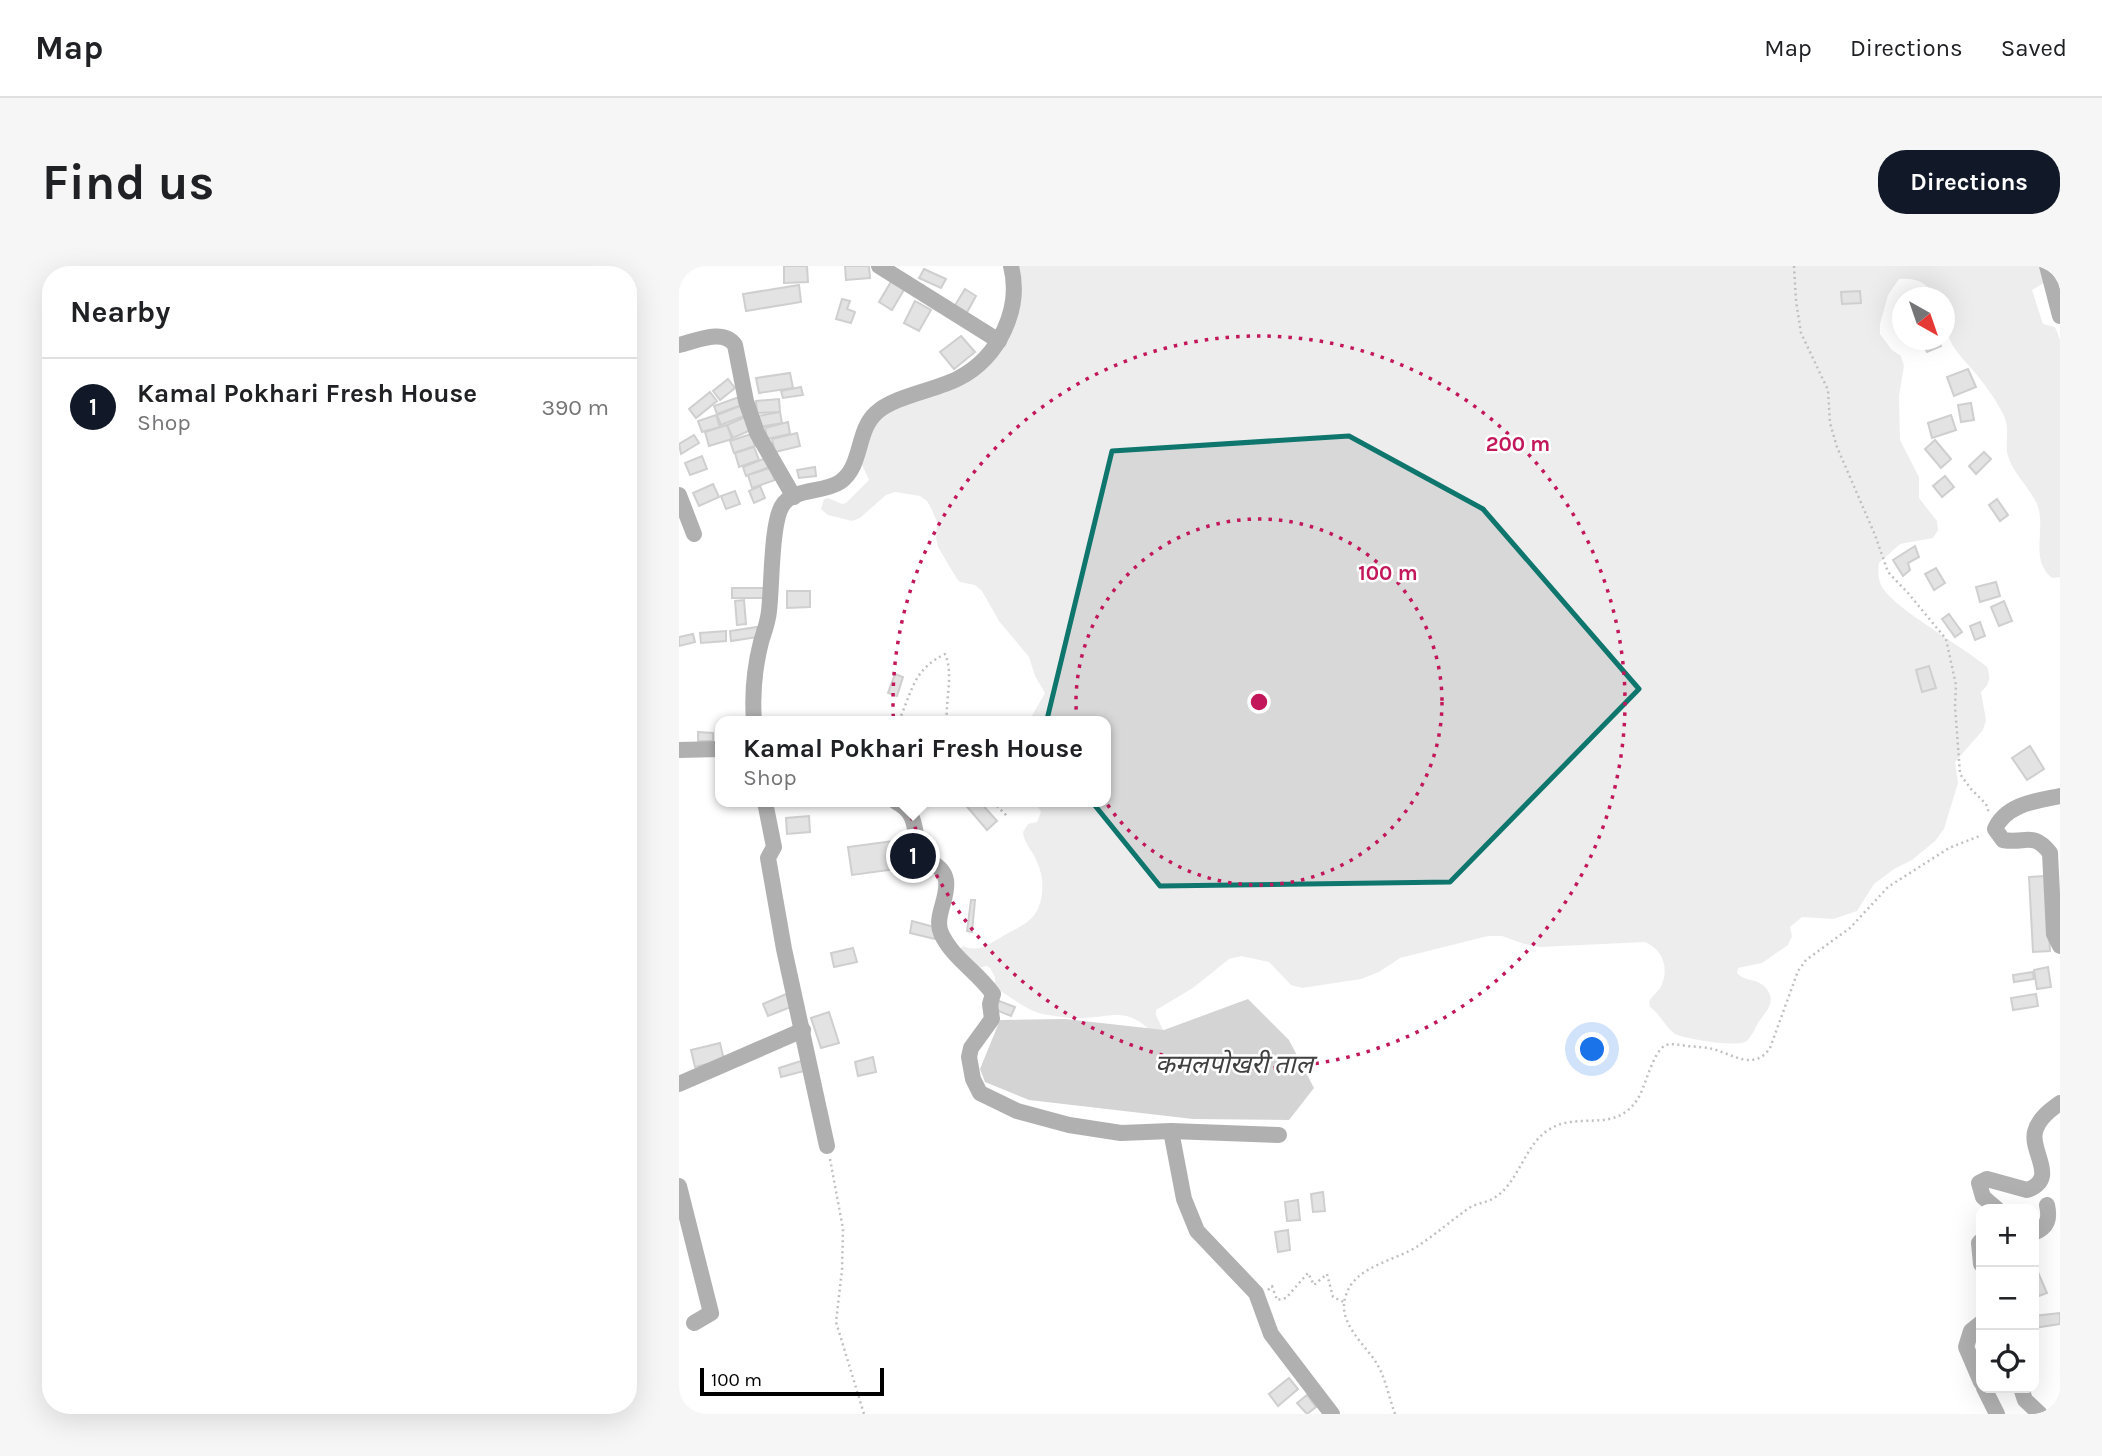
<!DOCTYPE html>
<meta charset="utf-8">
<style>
:root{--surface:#fff;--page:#f6f6f6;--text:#202124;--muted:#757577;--line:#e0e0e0;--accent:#111827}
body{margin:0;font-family:Karla,"Noto Sans Devanagari",sans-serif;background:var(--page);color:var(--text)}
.controls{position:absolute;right:21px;bottom:21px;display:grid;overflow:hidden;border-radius:14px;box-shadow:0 7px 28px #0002}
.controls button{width:63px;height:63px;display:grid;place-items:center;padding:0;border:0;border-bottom:2px solid var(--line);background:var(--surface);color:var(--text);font:35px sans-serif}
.compass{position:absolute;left:1213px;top:21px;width:63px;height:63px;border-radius:50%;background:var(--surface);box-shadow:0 7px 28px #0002;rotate:140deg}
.scale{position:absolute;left:21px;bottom:18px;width:184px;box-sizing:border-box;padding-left:7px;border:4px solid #000;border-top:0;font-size:19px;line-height:24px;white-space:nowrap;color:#000;-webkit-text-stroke:5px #fff;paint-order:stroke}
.you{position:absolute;left:914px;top:784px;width:24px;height:24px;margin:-18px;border:5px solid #fff;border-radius:50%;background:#1a73e8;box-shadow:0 0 0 10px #1a73e833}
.badge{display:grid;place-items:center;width:46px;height:46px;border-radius:50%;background:var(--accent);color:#fff;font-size:23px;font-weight:700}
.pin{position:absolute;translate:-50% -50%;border:4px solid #fff;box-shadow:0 2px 7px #0006}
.popup{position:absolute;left:36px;top:450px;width:396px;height:91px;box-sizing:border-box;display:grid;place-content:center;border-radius:14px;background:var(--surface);filter:drop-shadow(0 2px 5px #0005);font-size:23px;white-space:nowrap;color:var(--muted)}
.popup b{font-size:26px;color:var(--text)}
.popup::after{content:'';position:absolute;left:50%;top:100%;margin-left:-14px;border:14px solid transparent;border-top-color:var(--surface)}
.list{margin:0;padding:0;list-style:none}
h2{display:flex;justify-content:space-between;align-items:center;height:91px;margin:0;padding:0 28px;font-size:30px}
h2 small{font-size:23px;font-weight:400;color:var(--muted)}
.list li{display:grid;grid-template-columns:46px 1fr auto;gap:21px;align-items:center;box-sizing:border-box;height:98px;padding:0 28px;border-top:2px solid var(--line)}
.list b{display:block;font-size:26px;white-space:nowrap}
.list p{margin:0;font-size:23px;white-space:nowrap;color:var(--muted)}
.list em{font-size:23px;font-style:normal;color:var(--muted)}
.icon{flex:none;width:38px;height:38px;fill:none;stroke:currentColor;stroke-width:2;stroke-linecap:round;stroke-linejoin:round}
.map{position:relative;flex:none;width:1381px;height:1148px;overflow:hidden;border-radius:28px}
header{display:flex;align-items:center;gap:42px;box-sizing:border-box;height:98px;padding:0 35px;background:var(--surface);border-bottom:2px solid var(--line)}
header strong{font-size:33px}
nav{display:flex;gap:38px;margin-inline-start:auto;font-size:24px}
.intro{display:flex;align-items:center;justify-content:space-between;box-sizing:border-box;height:168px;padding:0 42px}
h1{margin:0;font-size:49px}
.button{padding:18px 32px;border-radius:28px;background:var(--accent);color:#fff;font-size:24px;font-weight:700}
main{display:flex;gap:42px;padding:0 42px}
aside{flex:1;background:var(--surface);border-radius:28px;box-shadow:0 7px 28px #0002}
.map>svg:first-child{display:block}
</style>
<header>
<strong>Map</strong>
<nav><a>Map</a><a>Directions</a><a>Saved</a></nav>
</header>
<div class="intro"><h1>Find us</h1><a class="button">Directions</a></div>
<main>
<aside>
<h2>Nearby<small></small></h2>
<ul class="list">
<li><span class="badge">1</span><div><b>Kamal Pokhari Fresh House</b><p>Shop</p></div><em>390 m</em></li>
</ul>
</aside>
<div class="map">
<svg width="1381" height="1148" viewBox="0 0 1381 1148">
<rect width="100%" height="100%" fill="#fff"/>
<path fill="#d8d8d8" d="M335,0H1362L1365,17L1353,24L1364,58L1376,61L1381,74V311L1373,312C1349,293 1369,260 1357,236C1349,220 1334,207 1329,190C1325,176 1332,162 1324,148C1317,134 1307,120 1297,108C1287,95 1274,85 1269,69C1265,57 1266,44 1266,32L1258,31C1248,17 1237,11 1220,13L1209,29L1201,58V68L1213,84L1222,90L1225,100L1220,130L1221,174L1240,211V232L1258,255L1259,264L1254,272L1221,278L1200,297C1199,305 1199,312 1202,319C1213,342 1284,380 1308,401C1312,412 1311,418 1302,426L1307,454L1304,464L1276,496L1279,517L1265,563L1256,575L1233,594L1215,603L1195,618L1178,645L1154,653L1123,651L1111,661L1113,670L1109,679L1083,697L1059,702L1058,707C1067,717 1081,711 1089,725C1096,736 1088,745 1081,754C1077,760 1072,773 1066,776C1056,781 1006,773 996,768C987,762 981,748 971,741L970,736C973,729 980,726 983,718C990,701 983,683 966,676L861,681L845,678L823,670H809L721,692L700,706L682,713L623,722L612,719L590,696L562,690L550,693L514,722L477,744V749L485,766L474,767C446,740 436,751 403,752C390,753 376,750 364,748C349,745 333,732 320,724L316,721V711L311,702L307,700L297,703L280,684L284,680C300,687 310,678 324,670C345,658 359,655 363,628C364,617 363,607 358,596C354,585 345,578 344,566L349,558L358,556L362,546L359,541L345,540L344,536H426V455H350L366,427L356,410L350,391L320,355L303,325L296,319L281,316L278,313L259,281L257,272L258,256L253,244L248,235L241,230L216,226L207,229L181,252L173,255L149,249L142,243L145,233L149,232L163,238L167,237L190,214L183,199L197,150L316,87Z"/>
<polygon fill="#9f9f9f" points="569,733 610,774 635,822 610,854 514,853 350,834 306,816 301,803 321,754 386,753 485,764"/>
<g fill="#c0c0c0" stroke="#959595" stroke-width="2">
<polygon points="105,0 128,0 129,16 105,17"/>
<polygon points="166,0 190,0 191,12 167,14"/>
<polygon points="245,3 267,13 262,22 240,12"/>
<polygon points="213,14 226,22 213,44 200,36"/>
<polygon points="120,19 122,36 67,45 64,28"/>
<polygon points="286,23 297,30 287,48 275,41"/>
<polygon points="1181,25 1182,37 1163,38 1162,26"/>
<polygon points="163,33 171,35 168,43 176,46 172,57 157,53"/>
<polygon points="236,35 252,44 240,65 225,57"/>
<polygon points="282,70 296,86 275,103 261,86"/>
<polygon points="1242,74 1259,74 1262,80 1248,86"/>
<polygon points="1289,103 1297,121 1275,130 1268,111"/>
<polygon points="111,107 114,122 80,127 77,112"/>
<polygon points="49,113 56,122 41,134 34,125"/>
<polygon points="122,121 124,129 104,132 102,125"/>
<polygon points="31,126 38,135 17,152 10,143"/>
<polygon points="60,131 63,139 38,148 35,140"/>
<polygon points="100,133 101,146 78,147 77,135"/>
<polygon points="1292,137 1295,154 1282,156 1279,139"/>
<polygon points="61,140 65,150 42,159 38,149"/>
<polygon points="101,146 103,157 81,161 79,150"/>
<polygon points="37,149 41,161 23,166 19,155"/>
<polygon points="1272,149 1277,164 1253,172 1249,157"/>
<polygon points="66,151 72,164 54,172 48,159"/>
<polygon points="109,156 111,168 88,173 86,162"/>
<polygon points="48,159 53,173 30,180 26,166"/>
<polygon points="118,167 121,180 96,186 93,173"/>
<polygon points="72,168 76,180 55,187 51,175"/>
<polygon points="15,169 20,177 2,188 0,178"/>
<polygon points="1256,174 1272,193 1262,202 1246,183"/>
<polygon points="75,181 80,194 60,201 56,187"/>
<polygon points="1305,186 1312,193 1297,208 1290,200"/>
<polygon points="23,190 28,203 11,209 6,197"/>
<polygon points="87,192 90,201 67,210 64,201"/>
<polygon points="136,201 137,210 120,212 118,204"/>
<polygon points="91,202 96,214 73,222 69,209"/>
<polygon points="1266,210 1275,221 1263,231 1254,220"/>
<polygon points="34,218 40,231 20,240 14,227"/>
<polygon points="81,220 86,232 75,237 70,225"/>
<polygon points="56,225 61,238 47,243 42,230"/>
<polygon points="1318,233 1329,249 1321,255 1310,239"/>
<polygon points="1236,280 1240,291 1229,297 1231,304 1224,310 1214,294"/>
<polygon points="1257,302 1266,317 1255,324 1246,308"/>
<polygon points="1317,316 1321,330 1301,336 1297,321"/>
<rect x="53" y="322" width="35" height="10"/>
<polygon points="108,325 131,325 131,341 108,342"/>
<polygon points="65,334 67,358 58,359 56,335"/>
<polygon points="1325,335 1333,355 1320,360 1312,341"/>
<polygon points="1270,348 1283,366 1276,371 1263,353"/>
<polygon points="1301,356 1306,370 1296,374 1291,360"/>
<polygon points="78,361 79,371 52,375 51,365"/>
<polygon points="47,365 47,375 22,377 21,367"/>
<polygon points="14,368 16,376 0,380 0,371"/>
<polygon points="1250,400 1257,422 1243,426 1237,404"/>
<polygon points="216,408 224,411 218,430 209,427"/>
<polygon points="19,466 34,467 34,475 19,475"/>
<polygon points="1351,480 1365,503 1348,514 1333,492"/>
<polygon points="284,536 301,536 318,555 308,564"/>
<polygon points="130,550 131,566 108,568 107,552"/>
<polygon points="237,572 240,600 173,609 169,581"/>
<polygon points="1367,610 1371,685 1354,686 1350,611"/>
<polygon points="292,634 296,634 293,666 288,665"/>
<polygon points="233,655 259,662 256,673 231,667"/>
<polygon points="174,682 178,696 155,701 152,687"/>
<polygon points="1369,701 1372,721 1358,723 1355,704"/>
<polygon points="1354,706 1355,713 1335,716 1334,709"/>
<polygon points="107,728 112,741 89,750 84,738"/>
<polygon points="1357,728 1359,740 1334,744 1332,732"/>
<polygon points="320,735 336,741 332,750 317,744"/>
<polygon points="150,746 160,777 142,782 132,752"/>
<polygon points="41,777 45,794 16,801 12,784"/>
<polygon points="194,791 197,806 179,810 176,796"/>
<polygon points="122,795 125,805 102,811 100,802"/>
<polygon points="644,926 646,945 634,946 632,928"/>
<polygon points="619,934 621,954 608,955 606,936"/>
<polygon points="609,964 611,984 599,986 596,966"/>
<polygon points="1355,997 1368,1027 1360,1030 1355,1019"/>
<polygon points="1381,1047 1381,1058 1355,1062 1355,1050"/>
<polygon points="610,1112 619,1123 599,1140 590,1128"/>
<polygon points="628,1129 637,1141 628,1148 618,1137"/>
</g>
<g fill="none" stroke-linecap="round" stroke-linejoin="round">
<g stroke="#737373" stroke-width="2.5" stroke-dasharray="2 3.5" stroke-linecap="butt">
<polyline points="1115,0 1117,35 1122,67 1149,124 1151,157 1158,181 1196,269 1209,306 1229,327 1267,373 1277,419 1276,440 1281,508 1292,523 1307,538 1310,547"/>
<path d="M223,455L222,450C234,421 236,403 266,388C275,408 266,434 268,455"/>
<polyline points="314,536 329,551"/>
<polyline points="151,893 164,963 163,1004 157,1056 185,1148"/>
<polyline points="589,1024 593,1020 598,1034 607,1032 629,1007 635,1019 648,1008 654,1031 665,1036"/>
<path d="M716,1148C710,1132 707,1113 698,1098C686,1078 657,1056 667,1029C676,1000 716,995 739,980C757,968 773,954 790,942C798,937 807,937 815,932C841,916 845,878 871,863C900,845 935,868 958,834C967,821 973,786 987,779C994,777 1001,779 1008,780C1017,781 1026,781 1034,783C1055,789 1075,805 1091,782L1119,705L1127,694L1171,662L1209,621L1270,582L1303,569"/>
</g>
<g stroke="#515151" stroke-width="16">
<polyline points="200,0 320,75"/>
<polyline points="1368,0 1381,50"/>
<path d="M0,79C17,75 44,62 56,79L67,135L78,167L115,231"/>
<polyline points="0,229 15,268"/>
<path d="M75,455C73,430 76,400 82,376C85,366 89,356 90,345C93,321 92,258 103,240C113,222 145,227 161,216C184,200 177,165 197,147C215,130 258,124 280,112C320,91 343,43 332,0"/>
<polyline points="0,484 42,483"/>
<path d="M1381,530C1357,535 1327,538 1316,563L1324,574C1347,578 1354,565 1371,587L1375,668L1381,680"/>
<polyline points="86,536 95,581 89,592 105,683 148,880"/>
<path d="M217,536C242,549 232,568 243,586C249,597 264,599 267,614C270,632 255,650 262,667C273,692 299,706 314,728L311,738L313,753L292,782L290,791L294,813L301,827L338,845L390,859L442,867L492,865L600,869"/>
<polyline points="0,818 124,764"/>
<polyline points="492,865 505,933 518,965 577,1027 592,1068 653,1148"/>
<polyline points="0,920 32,1047 15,1057"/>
<path d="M1318,943L1304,931L1300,917L1308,913L1348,924C1380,913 1351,886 1356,866C1359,853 1371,844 1381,837"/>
<path d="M1355,967C1369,961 1371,953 1368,939"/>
<polyline points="1302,975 1300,977 1302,998"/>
<polyline points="1302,1057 1292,1065 1287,1081 1302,1116"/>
<polyline points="1305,1122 1318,1148"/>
<polyline points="1342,1122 1346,1134 1361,1148"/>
</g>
</g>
<path d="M0 0H1381V1148H0ZM670,170L804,243L960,423L771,616L481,620L363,474L433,185Z" fill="#fff" fill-opacity=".55" fill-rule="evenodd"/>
<path fill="none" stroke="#0f766e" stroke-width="5" stroke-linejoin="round" d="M670,170L804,243L960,423L771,616L481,620L363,474L433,185Z"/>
<g fill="none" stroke="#c2185b" stroke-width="3.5" stroke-dasharray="3.5 7">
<circle cx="580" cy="436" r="183"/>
<circle cx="580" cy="436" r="366"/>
</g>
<g text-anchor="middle" stroke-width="5" stroke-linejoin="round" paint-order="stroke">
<g font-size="26" font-style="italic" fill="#404040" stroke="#fff">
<text x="555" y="807">कमलपोखरी ताल</text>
</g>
</g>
<circle cx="580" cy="436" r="10" fill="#c2185b" stroke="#fff" stroke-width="3.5"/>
<g font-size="21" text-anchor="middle" font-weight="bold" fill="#c2185b" stroke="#fff" stroke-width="5" stroke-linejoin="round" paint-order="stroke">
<text x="839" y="185">200 m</text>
<text x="709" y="314">100 m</text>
</g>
</svg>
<div class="controls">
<button>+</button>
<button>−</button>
<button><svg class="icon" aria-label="locate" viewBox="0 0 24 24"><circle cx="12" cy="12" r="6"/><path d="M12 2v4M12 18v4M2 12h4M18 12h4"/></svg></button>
</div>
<svg class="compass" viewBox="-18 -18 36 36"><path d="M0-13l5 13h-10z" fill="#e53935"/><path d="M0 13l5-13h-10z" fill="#757577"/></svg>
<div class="scale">100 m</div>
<div class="you"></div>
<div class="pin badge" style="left:234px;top:590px">1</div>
<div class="popup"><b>Kamal Pokhari Fresh House</b>Shop</div>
</div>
</main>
